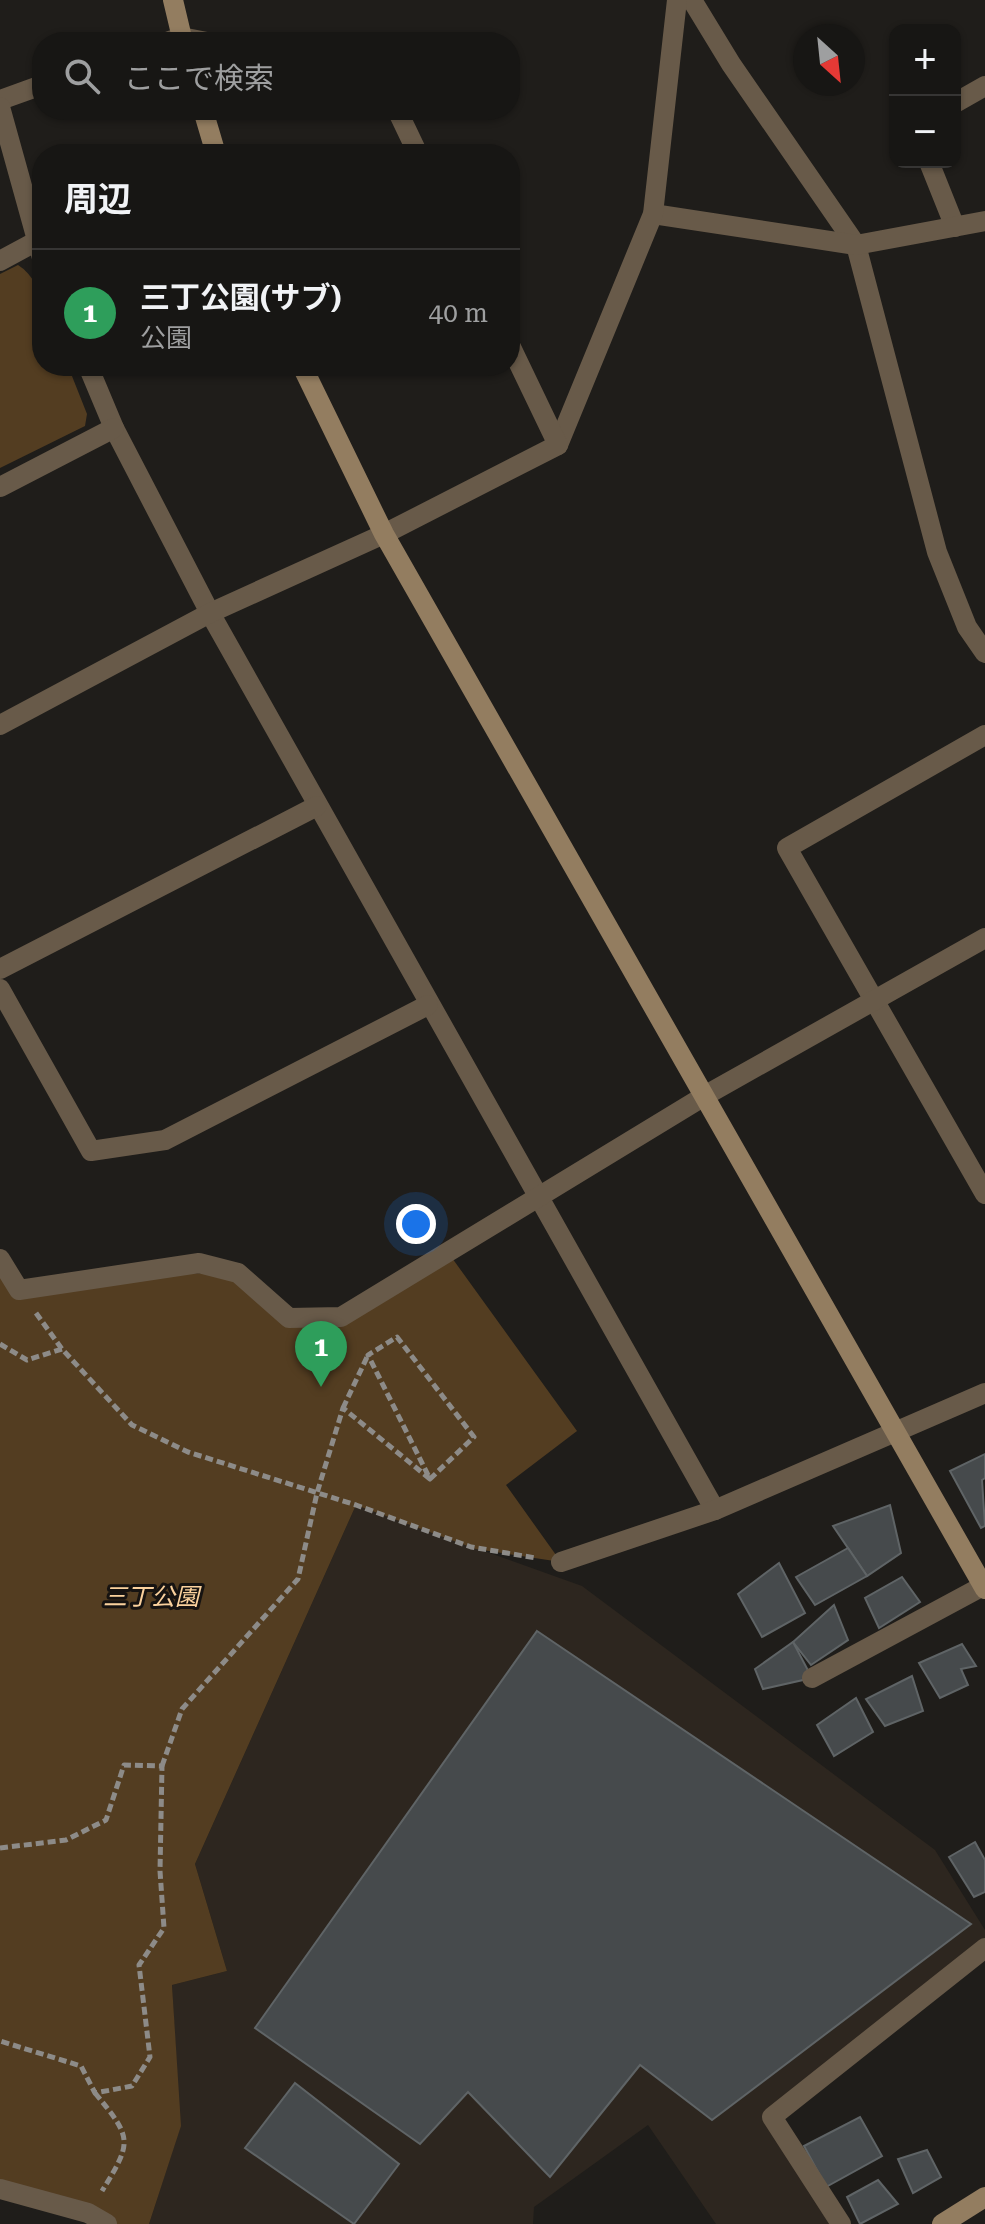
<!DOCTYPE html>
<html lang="ja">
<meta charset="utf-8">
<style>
:root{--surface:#171614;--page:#242322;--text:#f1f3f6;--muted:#9e9fa0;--line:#363534;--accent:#0f766e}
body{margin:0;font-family:"Roboto Serif","Noto Sans JP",serif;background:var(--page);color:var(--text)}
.controls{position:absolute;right:24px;top:24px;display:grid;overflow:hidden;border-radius:16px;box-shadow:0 2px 6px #0004}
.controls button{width:72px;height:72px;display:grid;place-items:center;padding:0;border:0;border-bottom:2px solid var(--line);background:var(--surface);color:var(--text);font:40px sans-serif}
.compass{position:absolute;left:793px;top:24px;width:72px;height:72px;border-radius:50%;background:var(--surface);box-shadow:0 2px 6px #0004;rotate:153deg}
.you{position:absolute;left:416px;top:1224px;width:28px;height:28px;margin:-20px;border:6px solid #fff;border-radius:50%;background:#1a73e8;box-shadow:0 0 0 12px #1a73e833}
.badge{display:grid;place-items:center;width:52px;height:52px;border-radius:50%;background:var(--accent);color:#fff;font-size:26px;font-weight:700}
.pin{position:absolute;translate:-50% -66px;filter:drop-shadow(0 2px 4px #0008)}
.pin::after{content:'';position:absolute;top:42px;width:28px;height:24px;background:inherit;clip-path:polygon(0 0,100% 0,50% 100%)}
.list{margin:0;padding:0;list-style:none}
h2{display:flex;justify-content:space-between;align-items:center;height:104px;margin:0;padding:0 32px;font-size:34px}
h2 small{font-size:26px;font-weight:400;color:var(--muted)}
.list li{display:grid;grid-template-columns:52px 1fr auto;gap:24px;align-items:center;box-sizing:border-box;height:128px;padding:0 32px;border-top:2px solid var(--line)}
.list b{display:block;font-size:30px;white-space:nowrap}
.list p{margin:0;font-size:26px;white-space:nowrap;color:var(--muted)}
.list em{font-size:26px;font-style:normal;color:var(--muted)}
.icon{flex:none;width:44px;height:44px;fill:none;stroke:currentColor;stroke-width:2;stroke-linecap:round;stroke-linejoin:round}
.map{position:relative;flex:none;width:985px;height:2224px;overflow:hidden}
.search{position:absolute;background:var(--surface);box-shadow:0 2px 6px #0004;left:32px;top:32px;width:488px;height:88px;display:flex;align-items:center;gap:20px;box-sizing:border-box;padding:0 28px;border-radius:32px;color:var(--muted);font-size:30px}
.panel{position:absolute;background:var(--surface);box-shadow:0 2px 6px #0004;left:32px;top:144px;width:488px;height:232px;border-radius:32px}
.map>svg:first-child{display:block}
</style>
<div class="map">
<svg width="985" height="2224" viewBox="0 0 985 2224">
<rect width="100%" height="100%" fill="#1f1d1a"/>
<polygon fill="#2d261f" points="356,1505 582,1586 935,1850 985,1930 985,1948 772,2117 841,2224 716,2224 648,2125 534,2207 533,2224 149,2224 180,2128 172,1985 227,1971 195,1864"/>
<g fill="#533d21">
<path d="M18,265C50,285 42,332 42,366H68L87,414L85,426L0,468V274Z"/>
<polygon points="447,1251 577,1431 506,1485 561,1562 476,1549 356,1505 195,1864 227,1971 172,1985 181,2126 149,2224 107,2224 0,2189 0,1259 19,1290 115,1274 238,1273 289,1318 341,1317"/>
</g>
<g fill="#464a4c" stroke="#5f6466" stroke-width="2">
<polygon points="985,1454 985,1478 982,1480 985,1526 981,1528 950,1471"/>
<polygon points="890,1505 901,1553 867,1576 833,1526"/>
<polygon points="848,1548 867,1576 815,1605 796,1577"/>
<polygon points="779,1563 805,1613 762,1637 738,1594"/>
<polygon points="902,1577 920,1602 879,1628 865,1598"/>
<polygon points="834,1605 848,1640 811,1665 793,1642"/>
<polygon points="537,1631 971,1924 712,2120 640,2065 550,2177 468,2092 420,2144 255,2028"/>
<polygon points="793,1642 812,1678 763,1689 755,1669"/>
<polygon points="962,1644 976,1666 961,1669 968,1685 940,1698 919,1663"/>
<polygon points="912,1676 923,1711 885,1726 866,1699"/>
<polygon points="856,1698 873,1732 834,1756 817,1725"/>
<polygon points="975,1842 985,1860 985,1892 974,1897 949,1857"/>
<polygon points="295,2083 399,2164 354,2224 245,2148"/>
<polygon points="860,2117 882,2156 826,2187 804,2146"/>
<polygon points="927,2150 941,2177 913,2193 898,2159"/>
<polygon points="878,2180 898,2204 860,2224 847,2197"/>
</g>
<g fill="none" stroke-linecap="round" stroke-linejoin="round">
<g stroke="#8d8b88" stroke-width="5" stroke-dasharray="8 4" stroke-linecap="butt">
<polyline points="36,1313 62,1349 132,1425 188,1452 356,1505 471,1547 536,1558"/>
<polyline points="0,1344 27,1360 62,1349"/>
<polyline points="343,1408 368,1355"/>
<polyline points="162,1766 182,1709 298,1579 317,1493 343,1408 430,1479 368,1355 397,1337 474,1437 430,1479"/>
<polyline points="0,1848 66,1840 106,1820 124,1765 162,1766 160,1871 164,1928 139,1965 150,2057 132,2086 95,2093 81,2066 0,2041"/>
<path d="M95,2093C132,2138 133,2141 102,2191"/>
</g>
<g stroke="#685a49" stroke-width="20">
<polyline points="692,0 731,64 856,245 937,552 967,627 985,653"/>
<polyline points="167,42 181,37 207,42"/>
<polyline points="0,100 42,85"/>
<polyline points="955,103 985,86"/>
<polyline points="0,107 42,258"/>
<polyline points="397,110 418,154"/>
<polyline points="929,162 955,227"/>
<polyline points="653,214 856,245 985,221"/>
<polyline points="0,261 35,242"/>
<polyline points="88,366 114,428 210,613 715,1510"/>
<polyline points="558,445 653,214 677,0"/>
<polyline points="0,487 114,428"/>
<polyline points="0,725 210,613 384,534 558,445 510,345"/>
<polyline points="985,735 787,848 985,1194"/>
<polyline points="0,969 317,806"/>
<polyline points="0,989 91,1151 165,1140 428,1005"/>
<polyline points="0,1259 19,1290 199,1263 238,1273 289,1318 341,1317 706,1095 985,938"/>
<polyline points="561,1562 715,1510 985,1393"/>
<polyline points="812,1678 983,1586"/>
<polyline points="0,2189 88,2213 107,2224"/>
<polyline points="841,2224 772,2117 985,1948"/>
</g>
<g stroke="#937d60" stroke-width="20">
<polyline points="173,0 183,42"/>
<polyline points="203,110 216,154"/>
<polyline points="302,366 384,534 985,1589"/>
<polyline points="942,2224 985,2197"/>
</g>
</g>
<g text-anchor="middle" stroke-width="6" stroke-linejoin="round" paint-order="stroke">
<g font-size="24" font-style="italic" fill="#fad19d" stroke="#161311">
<text x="151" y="1605">三丁公園</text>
</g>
</g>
</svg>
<div class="controls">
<button>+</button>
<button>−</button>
</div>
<svg class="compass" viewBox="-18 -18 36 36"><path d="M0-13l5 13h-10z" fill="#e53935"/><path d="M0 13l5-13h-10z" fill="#9e9fa0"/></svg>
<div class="you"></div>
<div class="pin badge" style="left:321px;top:1387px;background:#2e9e5b">1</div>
<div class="search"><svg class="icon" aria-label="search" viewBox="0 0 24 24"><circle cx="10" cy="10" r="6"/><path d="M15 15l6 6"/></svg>ここで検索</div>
<section class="panel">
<h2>周辺<small></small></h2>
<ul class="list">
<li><span class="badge" style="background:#2e9e5b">1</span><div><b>三丁公園(サブ)</b><p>公園</p></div><em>40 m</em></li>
</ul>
</section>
</div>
